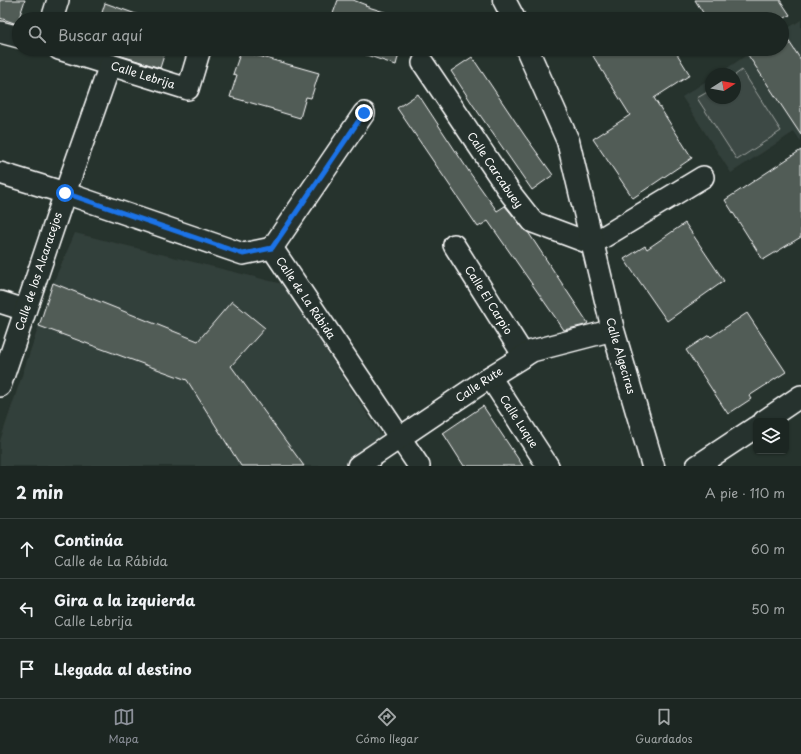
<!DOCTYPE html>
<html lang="es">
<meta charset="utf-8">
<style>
:root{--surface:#1c2622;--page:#29322f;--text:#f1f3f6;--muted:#a0a5a5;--line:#3a4340;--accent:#8c9099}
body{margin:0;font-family:"Playpen Sans",sans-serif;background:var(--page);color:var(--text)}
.controls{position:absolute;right:12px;bottom:12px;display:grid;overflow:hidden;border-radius:6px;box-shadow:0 1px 3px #0004}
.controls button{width:36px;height:36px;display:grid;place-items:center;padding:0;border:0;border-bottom:1px solid var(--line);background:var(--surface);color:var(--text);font:20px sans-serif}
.compass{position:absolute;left:705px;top:68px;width:36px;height:36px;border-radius:50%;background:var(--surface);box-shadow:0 1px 3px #0004;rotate:79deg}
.stop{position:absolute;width:12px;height:12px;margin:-9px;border:3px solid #1a73e8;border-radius:50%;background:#fff}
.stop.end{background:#1a73e8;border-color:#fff;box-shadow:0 1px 4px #0008}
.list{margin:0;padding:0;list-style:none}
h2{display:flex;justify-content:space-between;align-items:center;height:52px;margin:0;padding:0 16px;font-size:17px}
h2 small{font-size:13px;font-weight:400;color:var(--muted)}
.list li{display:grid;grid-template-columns:26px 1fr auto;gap:12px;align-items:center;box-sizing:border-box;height:60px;padding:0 16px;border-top:1px solid var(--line)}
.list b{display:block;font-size:15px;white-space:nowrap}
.list p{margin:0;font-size:13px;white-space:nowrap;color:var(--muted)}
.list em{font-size:13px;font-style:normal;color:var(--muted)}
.icon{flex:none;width:22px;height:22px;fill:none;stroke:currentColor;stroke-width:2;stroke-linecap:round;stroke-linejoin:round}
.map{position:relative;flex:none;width:801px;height:466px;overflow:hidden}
.search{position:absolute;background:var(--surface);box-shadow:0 1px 3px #0004;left:12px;right:12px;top:12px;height:44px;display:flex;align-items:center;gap:10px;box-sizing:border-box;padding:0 14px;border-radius:22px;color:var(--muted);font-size:15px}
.sheet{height:232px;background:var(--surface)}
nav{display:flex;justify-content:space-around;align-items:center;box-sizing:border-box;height:56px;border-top:1px solid var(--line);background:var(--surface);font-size:11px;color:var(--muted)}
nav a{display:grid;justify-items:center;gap:2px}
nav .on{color:var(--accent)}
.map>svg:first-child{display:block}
</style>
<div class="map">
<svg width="801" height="466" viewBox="0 0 801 466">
<rect width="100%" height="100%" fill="#26332d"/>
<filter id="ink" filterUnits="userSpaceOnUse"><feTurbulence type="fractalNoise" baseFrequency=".025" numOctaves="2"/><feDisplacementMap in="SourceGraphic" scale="8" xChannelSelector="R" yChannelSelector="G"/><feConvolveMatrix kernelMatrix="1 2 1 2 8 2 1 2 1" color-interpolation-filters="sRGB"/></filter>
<g filter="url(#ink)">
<g fill="#333f3a">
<polygon points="801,20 801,142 794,132 731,173 682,97 711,78 711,98 735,98 735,74 718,74 756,49 782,49 782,32"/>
<polygon points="75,233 283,284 384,440 344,466 0,466 0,441 53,283"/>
</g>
<polygon fill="#3e4944" stroke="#9ea4a2" points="742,70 781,131 737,160 697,98 711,90 711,98 735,98 735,75"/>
<g fill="#515c57" stroke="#fff">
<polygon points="0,0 25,0 17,24 0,18"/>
<polygon points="338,0 353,0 366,5 365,6 407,19 331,19"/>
<polygon points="695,0 780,0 790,15 782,20 782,19 707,19"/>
<polygon points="105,3 150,19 152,19 100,19"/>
<polygon points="782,31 801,60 801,135 744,49 782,49"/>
<polygon points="100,49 171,49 171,51 166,49 160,68"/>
<polygon points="349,49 400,49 396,65"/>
<polygon points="604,49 674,49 690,75 654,98 692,158 633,198 593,139 630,115 593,56"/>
<polygon points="241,51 319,73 311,98 306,97 300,118 273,110 273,109 230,97 237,75 233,74"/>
<polygon points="472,57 525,136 553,175 532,190 473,105 451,71"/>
<polygon points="418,94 470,173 497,211 505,206 524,229 528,232 588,323 585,325 564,330 488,221 478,227 397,108"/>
<polygon points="801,150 801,237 763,260 725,200"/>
<polygon points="685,223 724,281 667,321 624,259 645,246 647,249"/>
<polygon points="53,283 198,341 232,301 265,328 231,366 304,466 241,466 187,380 39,326"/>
<polygon points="747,313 786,372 749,396 751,399 728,414 686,350 709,335 711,337"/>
<polygon points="483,406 523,466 464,466 443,433"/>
</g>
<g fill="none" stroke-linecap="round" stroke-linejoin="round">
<g stroke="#fff" stroke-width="24">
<g id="street">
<polyline points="52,19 58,0"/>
<polyline points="0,32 19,37"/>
<path id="s1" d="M59,49L188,89L200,49"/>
<path id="s2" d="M423,63L511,194L533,222L592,244L703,177"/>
<path id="s3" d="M0,173L65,193L243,254L272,248L419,466"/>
<path id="s4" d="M454,245L524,356"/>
<polyline points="272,248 364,113"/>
<polyline points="0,302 25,310"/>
<path id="s5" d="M490,377L548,466"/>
<path id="s6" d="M0,386L65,193L110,65"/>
<polyline points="764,421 801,396"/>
<path id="s7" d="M358,466L490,377L532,351L613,330"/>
<polyline points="697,466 756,427"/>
</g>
</g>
<g stroke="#fff" stroke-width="25">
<g id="secondary">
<polyline points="504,0 514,19"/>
<path id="s8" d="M527,49L568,141L613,330L653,466"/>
</g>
</g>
<use href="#street" stroke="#26332d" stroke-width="21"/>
<use href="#secondary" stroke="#26332d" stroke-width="22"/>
</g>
</g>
<g fill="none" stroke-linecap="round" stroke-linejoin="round" filter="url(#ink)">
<polyline stroke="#1a73e8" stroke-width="5" points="65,193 243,254 272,248 364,113"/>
</g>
<g text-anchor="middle" stroke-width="3" stroke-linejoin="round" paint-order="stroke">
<g font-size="11" fill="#fff" stroke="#26332d">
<text dy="4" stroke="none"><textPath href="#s1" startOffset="88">Calle Lebrija</textPath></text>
<text dy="4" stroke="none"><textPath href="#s2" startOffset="129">Calle Carcabuey</textPath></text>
<text dy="4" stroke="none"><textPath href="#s6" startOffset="121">Calle de los Alcaracejos</textPath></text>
<text dy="4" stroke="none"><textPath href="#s3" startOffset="346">Calle de La Rábida</textPath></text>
<text dy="4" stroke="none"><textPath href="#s4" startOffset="65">Calle El Carpio</textPath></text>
<text dy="4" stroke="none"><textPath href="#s8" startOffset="322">Calle Algeciras</textPath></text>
<text dy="4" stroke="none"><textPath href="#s7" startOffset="146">Calle Rute</textPath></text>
<text dy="4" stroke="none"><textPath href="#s5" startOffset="53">Calle Luque</textPath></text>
</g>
</g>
</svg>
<div class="controls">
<button><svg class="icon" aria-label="layers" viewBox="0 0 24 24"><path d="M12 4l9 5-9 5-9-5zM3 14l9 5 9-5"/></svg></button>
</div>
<svg class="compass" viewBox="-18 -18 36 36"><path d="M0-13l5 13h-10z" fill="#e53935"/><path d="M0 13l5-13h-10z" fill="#a0a5a5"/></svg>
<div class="stop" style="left:65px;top:193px"></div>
<div class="stop end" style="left:364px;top:113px"></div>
<div class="search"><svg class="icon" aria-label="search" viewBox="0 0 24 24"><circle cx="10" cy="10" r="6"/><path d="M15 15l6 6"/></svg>Buscar aquí</div>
</div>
<section class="sheet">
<h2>2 min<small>A pie · 110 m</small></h2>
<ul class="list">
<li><svg class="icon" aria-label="ahead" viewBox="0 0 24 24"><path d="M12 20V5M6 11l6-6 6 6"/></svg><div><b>Continúa</b><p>Calle de La Rábida</p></div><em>60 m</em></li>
<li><svg class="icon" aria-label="left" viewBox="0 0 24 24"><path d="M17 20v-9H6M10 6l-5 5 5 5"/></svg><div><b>Gira a la izquierda</b><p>Calle Lebrija</p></div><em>50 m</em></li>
<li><svg class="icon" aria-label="arrive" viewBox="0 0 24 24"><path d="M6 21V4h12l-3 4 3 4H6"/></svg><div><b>Llegada al destino</b></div></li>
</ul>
</section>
<nav>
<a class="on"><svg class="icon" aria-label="map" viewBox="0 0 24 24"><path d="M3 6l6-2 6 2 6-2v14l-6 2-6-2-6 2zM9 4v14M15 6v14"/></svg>Mapa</a>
<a><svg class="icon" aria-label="directions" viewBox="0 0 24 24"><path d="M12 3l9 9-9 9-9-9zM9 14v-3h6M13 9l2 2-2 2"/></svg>Cómo llegar</a>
<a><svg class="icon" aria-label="saved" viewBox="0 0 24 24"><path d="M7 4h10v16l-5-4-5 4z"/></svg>Guardados</a>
</nav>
